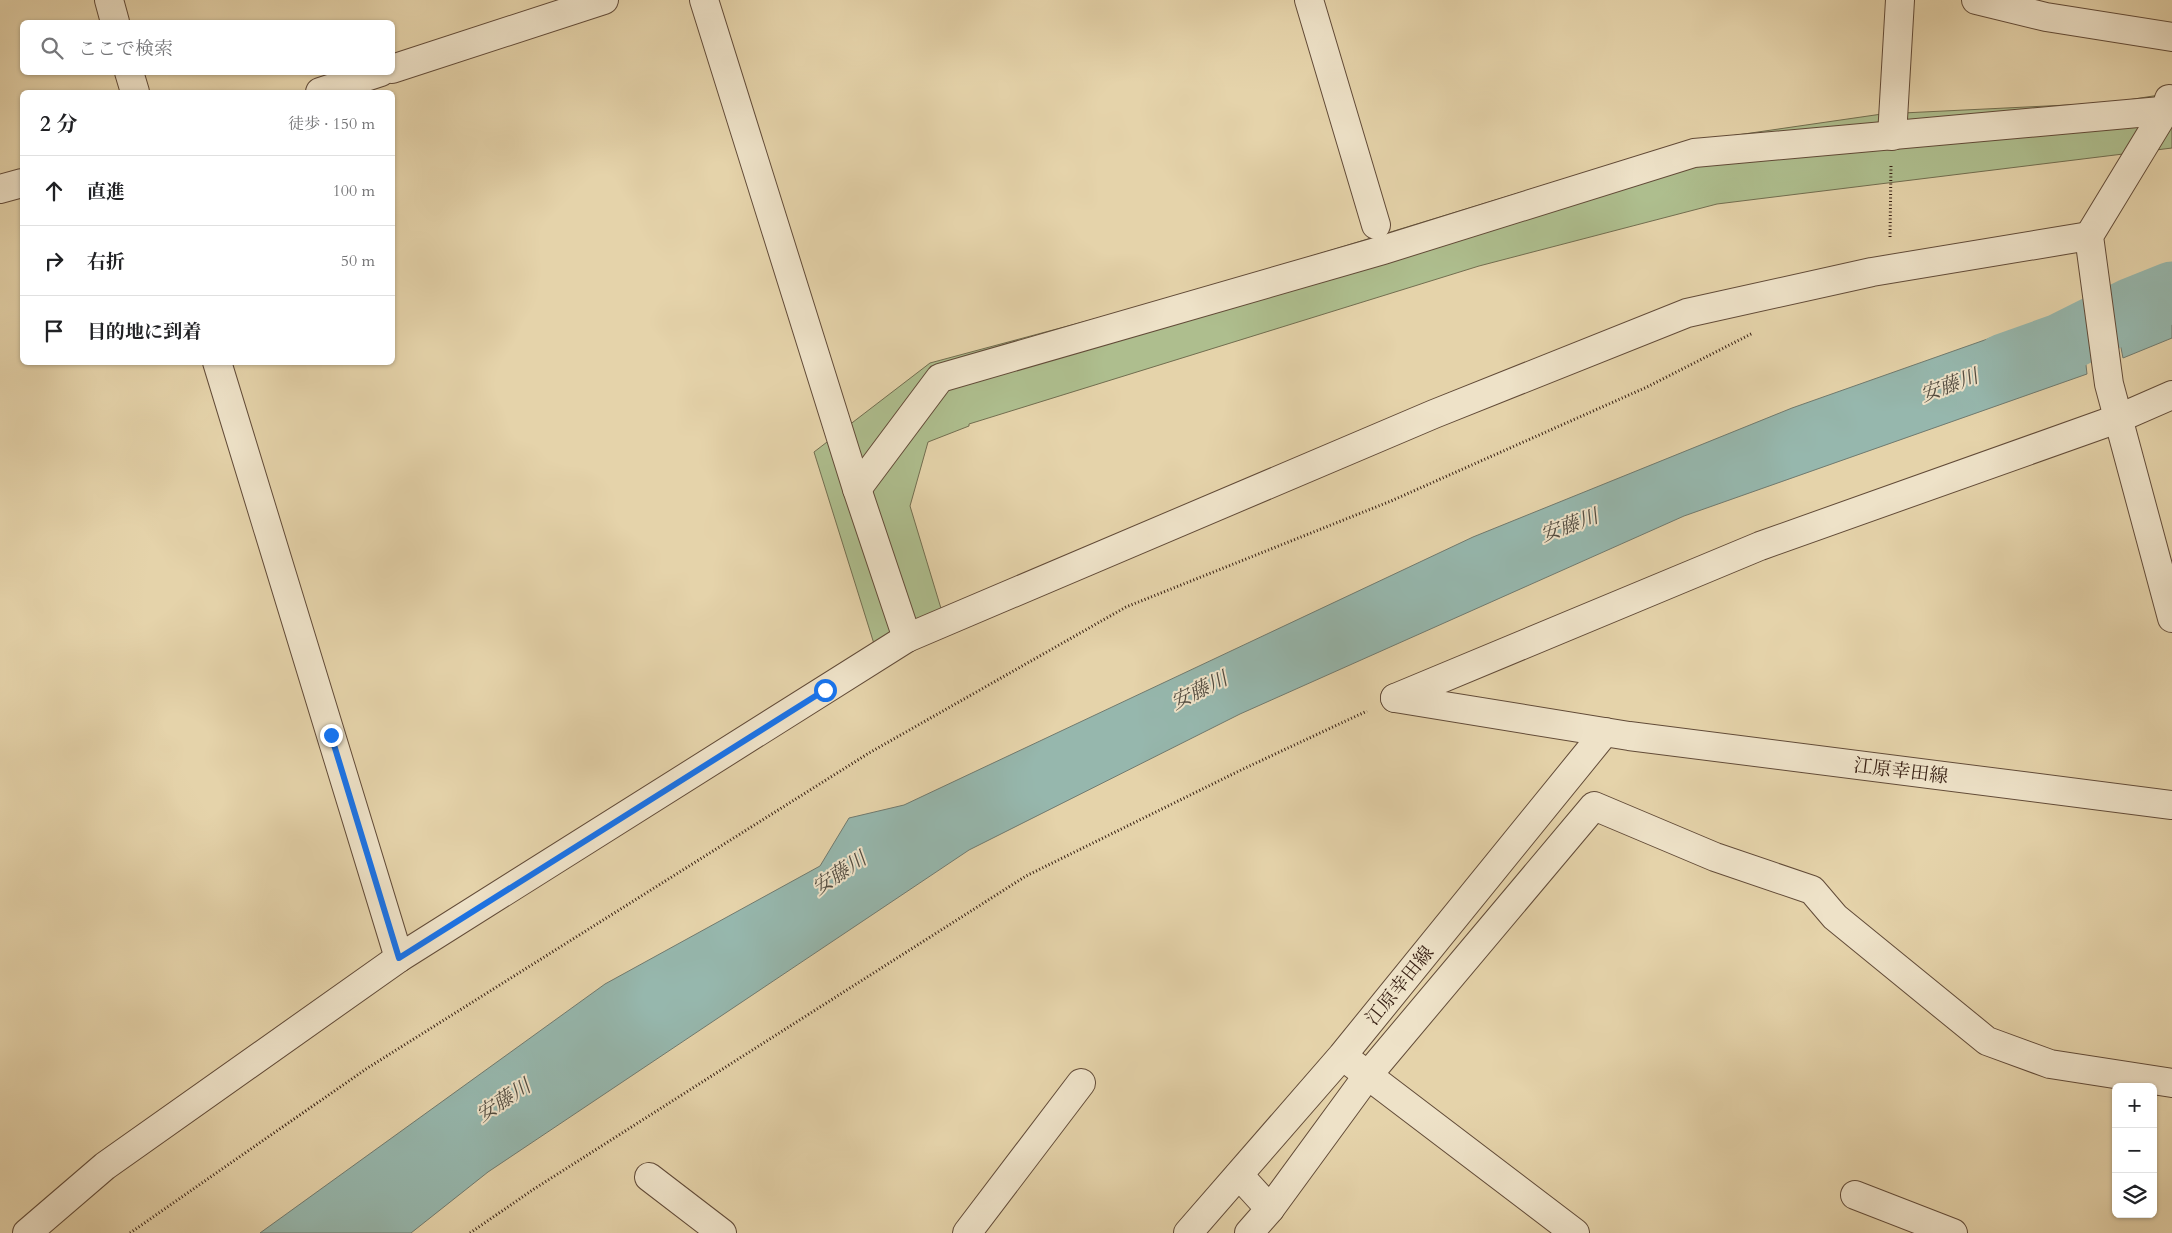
<!DOCTYPE html>
<html lang="ja">
<meta charset="utf-8">
<style>
:root{--surface:#fff;--page:#f6f6f6;--text:#202124;--muted:#757577;--line:#e0e0e0}
body{margin:0;font-family:Cardo,"Noto Serif JP",serif;background:var(--page);color:var(--text)}
.controls{position:absolute;right:15px;bottom:15px;display:grid;overflow:hidden;border-radius:8px;box-shadow:0 1px 4px #0004}
.controls button{width:45px;height:45px;display:grid;place-items:center;padding:0;border:0;border-bottom:1px solid var(--line);background:var(--surface);color:var(--text);font:25px sans-serif}
.stop{position:absolute;width:15px;height:15px;margin:-11px;border:4px solid #1a73e8;border-radius:50%;background:#fff}
.stop.end{background:#1a73e8;border-color:#fff;box-shadow:0 1px 5px #0008}
.list{margin:0;padding:0;list-style:none}
h2{display:flex;justify-content:space-between;align-items:center;height:65px;margin:0;padding:0 20px;font-size:21px}
h2 small{font-size:16px;font-weight:400;color:var(--muted)}
.list li{display:grid;grid-template-columns:32px 1fr auto;gap:15px;align-items:center;box-sizing:border-box;height:70px;padding:0 20px;border-top:1px solid var(--line)}
.list b{display:block;font-size:19px;white-space:nowrap}
.list em{font-size:16px;font-style:normal;color:var(--muted)}
.icon{flex:none;width:28px;height:28px;fill:none;stroke:currentColor;stroke-width:2;stroke-linecap:round;stroke-linejoin:round}
.map{position:relative;flex:none;width:2172px;height:1233px;overflow:hidden}
.search{position:absolute;background:var(--surface);box-shadow:0 1px 4px #0004;left:20px;top:20px;width:375px;height:55px;display:flex;align-items:center;gap:12px;box-sizing:border-box;padding:0 18px;border-radius:8px;color:var(--muted);font-size:19px}
.panel{position:absolute;background:var(--surface);box-shadow:0 1px 4px #0004;left:20px;top:90px;width:375px;height:275px;border-radius:8px}
.map>svg:first-child{display:block}
</style>
<div class="map">
<svg width="2172" height="1233" viewBox="0 0 2172 1233">
<rect width="100%" height="100%" fill="#e5d3aa"/>
<filter id="stains"><feTurbulence type="fractalNoise" baseFrequency=".004" numOctaves="4"/><feColorMatrix values="0 0 0 0 .2 0 0 0 0 .09 0 0 0 0 .02 0 0 0 .5 -.17"/></filter>
<radialGradient id="worn" r=".72"><stop offset=".6" stop-color="#630" stop-opacity="0"/><stop offset="1" stop-color="#630" stop-opacity=".3"/></radialGradient>
<polygon fill="#aebe8e" stroke="#726e50" points="2172,93 2172,148 1717,204 1479,266 969,424 969,426 928,442 910,506 943,615 875,647 814,452 930,363 1191,293 1682,143 1882,114 2109,103"/>
<g fill="#96b7ad" stroke="#707a6f">
<polygon points="2172,274 2172,338 2123,358 2111,297"/>
<polygon points="2080,311 2087,374 1684,516 1240,714 969,850 488,1172 411,1233 260,1233 605,984 820,866 849,818 904,805 1473,537 1792,408 2047,318"/>
</g>
<g fill="none" stroke-linecap="round" stroke-linejoin="round">
<polyline stroke="#96b7ad" stroke-width="61" points="2004,364 2060,344 2132,308 2172,292"/>
<g stroke="#624b38" stroke-width="30">
<g id="minor">
<polyline points="109,0 115,22"/>
<polyline points="704,0 857,489 907,638"/>
<polyline points="1309,0 1376,225"/>
<polyline points="1976,0 2046,17 2172,37"/>
<polyline points="392,69 604,0"/>
<polyline points="129,72 135,92"/>
<polyline points="320,92 381,72"/>
<polyline points="2169,99 2165,111 2089,236 2109,384 2172,618"/>
<polyline points="1892,136 1900,0"/>
<polyline points="0,189 22,183"/>
<polyline points="217,362 399,958"/>
<polyline points="857,489 940,378 1383,250 1694,153 2172,110"/>
<polyline points="1395,698 1760,546 2117,419 2172,395"/>
<polyline points="1395,698 1629,736 2172,805"/>
<polyline points="1353,1064 1575,1233"/>
<polyline points="1239,1175 1270,1209 1368,1075 1594,806 1715,857 1812,890 1835,917 1987,1041 2050,1064 2172,1083"/>
<polyline points="649,1177 722,1233"/>
<polyline points="1855,1195 1953,1233"/>
<polyline points="27,1233 105,1166 399,958 907,638 1434,414 1687,313 1872,272 2089,236"/>
<polyline points="967,1233 1081,1083"/>
<polyline points="1188,1233 1342,1056 1605,732"/>
<polyline points="1249,1233 1270,1209"/>
</g>
</g>
<g stroke="#361e12" stroke-width="3" stroke-dasharray="1 2.5" stroke-linecap="butt">
<polyline points="1890,237 1891,165"/>
<polyline points="130,1233 366,1069 869,753 1126,607 1391,501 1647,387 1753,333"/>
<polyline points="470,1233 534,1189 1026,876 1241,770 1367,711"/>
</g>
<use href="#minor" stroke="#eee2c8" stroke-width="28"/>
</g>
<g fill="none" stroke-linecap="round" stroke-linejoin="round">
<polyline stroke="#1a73e8" stroke-width="6" points="331,735 399,958 825,690"/>
</g>
<g text-anchor="middle" stroke-width="4" stroke-linejoin="round" paint-order="stroke">
<g font-size="19" fill="#361e12" stroke="#eee2c8">
<text transform="translate(1901 770) rotate(7)" y="7">江原幸田線</text>
<text transform="translate(1399 985) rotate(-51)" y="7">江原幸田線</text>
</g>
<g font-size="20" font-style="italic" fill="#534c40" stroke="#eee2c8">
<text transform="translate(1949 385) rotate(-20)" y="7">安藤川</text>
<text transform="translate(1569 525) rotate(-20)" y="7">安藤川</text>
<text transform="translate(1199 690) rotate(-26)" y="7">安藤川</text>
<text transform="translate(839 873) rotate(-34)" y="7">安藤川</text>
<text transform="translate(503 1100) rotate(-33)" y="7">安藤川</text>
</g>
</g>
<rect width="100%" height="100%" filter="url(#stains)"/>
<rect width="100%" height="100%" fill="url(#worn)"/>
</svg>
<div class="controls">
<button>+</button>
<button>−</button>
<button><svg class="icon" aria-label="layers" viewBox="0 0 24 24"><path d="M12 4l9 5-9 5-9-5zM3 14l9 5 9-5"/></svg></button>
</div>
<div class="stop" style="left:825px;top:690px"></div>
<div class="stop end" style="left:331px;top:735px"></div>
<div class="search"><svg class="icon" aria-label="search" viewBox="0 0 24 24"><circle cx="10" cy="10" r="6"/><path d="M15 15l6 6"/></svg>ここで検索</div>
<section class="panel">
<h2>2 分<small>徒歩 · 150 m</small></h2>
<ul class="list">
<li><svg class="icon" aria-label="ahead" viewBox="0 0 24 24"><path d="M12 20V5M6 11l6-6 6 6"/></svg><div><b>直進</b></div><em>100 m</em></li>
<li><svg class="icon" aria-label="right" viewBox="0 0 24 24"><path d="M7 20v-9h11M14 6l5 5-5 5"/></svg><div><b>右折</b></div><em>50 m</em></li>
<li><svg class="icon" aria-label="arrive" viewBox="0 0 24 24"><path d="M6 21V4h12l-3 4 3 4H6"/></svg><div><b>目的地に到着</b></div></li>
</ul>
</section>
</div>
